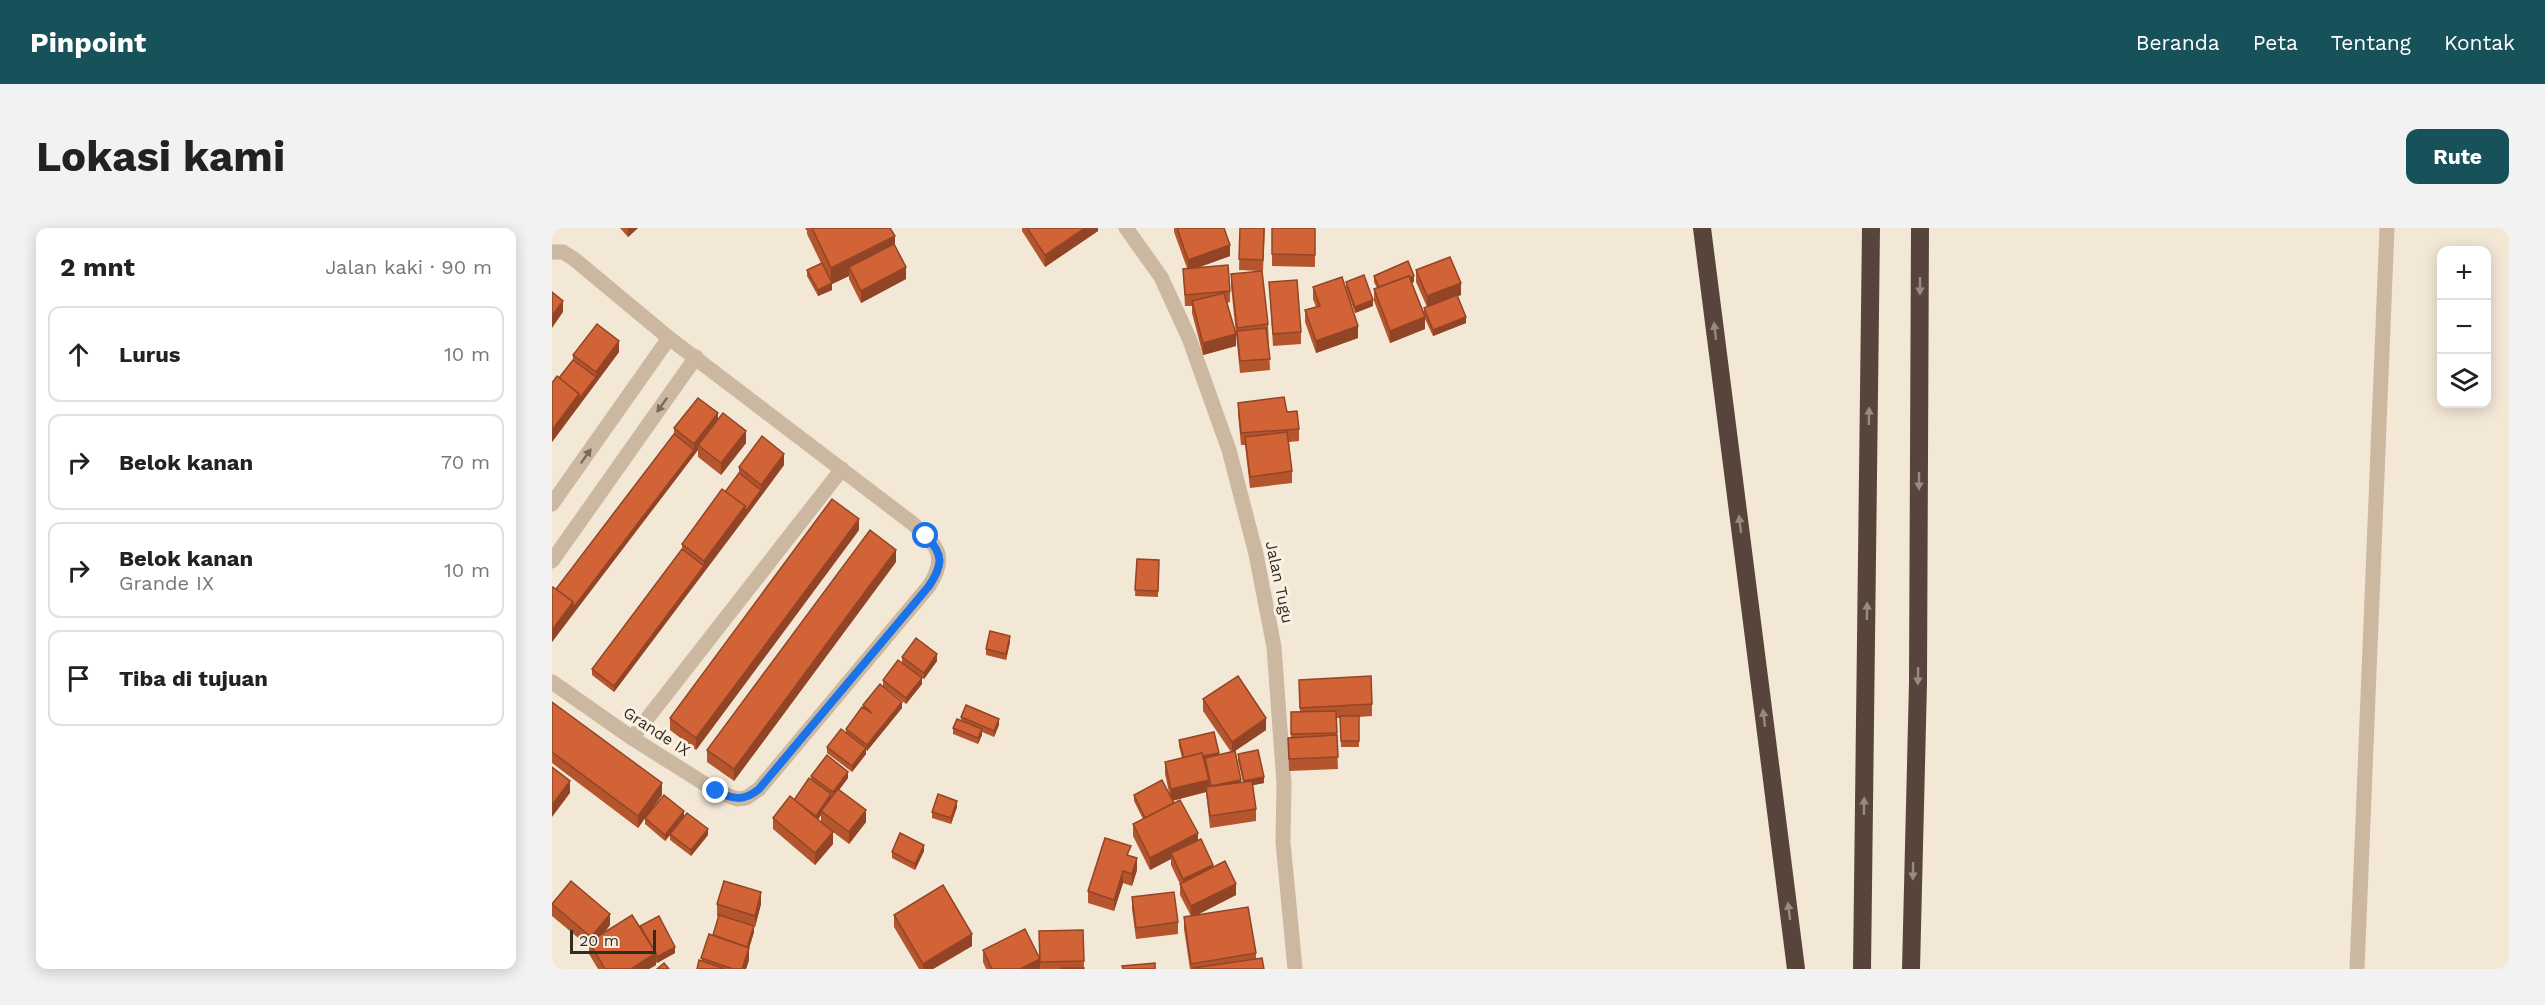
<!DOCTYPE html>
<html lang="id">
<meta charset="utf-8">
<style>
:root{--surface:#fff;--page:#f2f2f2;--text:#222;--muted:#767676;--line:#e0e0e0;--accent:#17525a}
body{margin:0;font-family:"Work Sans",sans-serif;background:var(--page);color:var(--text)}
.controls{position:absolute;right:18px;top:18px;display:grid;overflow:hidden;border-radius:12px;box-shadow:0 3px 15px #0003}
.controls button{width:54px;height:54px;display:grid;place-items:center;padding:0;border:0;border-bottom:2px solid var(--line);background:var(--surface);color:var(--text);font:30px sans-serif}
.scale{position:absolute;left:18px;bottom:15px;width:86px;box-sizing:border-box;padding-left:6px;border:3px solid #352b25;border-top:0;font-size:16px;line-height:21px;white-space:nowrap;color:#352b25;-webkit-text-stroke:4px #fbf1e2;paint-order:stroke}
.stop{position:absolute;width:18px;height:18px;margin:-14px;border:4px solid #1a73e8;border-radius:50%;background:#fff}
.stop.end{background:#1a73e8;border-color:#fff;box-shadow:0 2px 6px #0008}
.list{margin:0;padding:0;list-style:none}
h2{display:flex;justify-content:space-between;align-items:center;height:78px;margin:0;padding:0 24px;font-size:26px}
h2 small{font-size:20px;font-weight:400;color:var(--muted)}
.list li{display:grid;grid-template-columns:39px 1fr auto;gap:18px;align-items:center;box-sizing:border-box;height:96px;margin:0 12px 12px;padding:0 12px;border:2px solid var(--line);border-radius:12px}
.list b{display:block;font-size:22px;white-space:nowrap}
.list p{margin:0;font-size:20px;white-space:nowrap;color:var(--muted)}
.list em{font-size:20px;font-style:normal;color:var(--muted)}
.icon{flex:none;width:33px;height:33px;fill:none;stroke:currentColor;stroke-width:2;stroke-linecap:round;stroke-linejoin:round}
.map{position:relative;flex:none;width:1957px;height:741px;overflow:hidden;border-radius:12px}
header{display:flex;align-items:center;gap:36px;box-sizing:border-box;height:84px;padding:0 30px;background:var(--accent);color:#fff}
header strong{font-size:28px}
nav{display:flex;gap:33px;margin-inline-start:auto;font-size:21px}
.intro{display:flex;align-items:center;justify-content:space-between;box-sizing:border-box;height:144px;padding:0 36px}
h1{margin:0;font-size:42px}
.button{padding:15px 27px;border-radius:12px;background:var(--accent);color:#fff;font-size:21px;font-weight:700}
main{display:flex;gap:36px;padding:0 36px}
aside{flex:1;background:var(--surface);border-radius:12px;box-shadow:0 3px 15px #0003}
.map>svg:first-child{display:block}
</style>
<header>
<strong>Pinpoint</strong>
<nav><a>Beranda</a><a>Peta</a><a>Tentang</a><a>Kontak</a></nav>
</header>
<div class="intro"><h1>Lokasi kami</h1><a class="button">Rute</a></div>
<main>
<aside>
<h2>2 mnt<small>Jalan kaki · 90 m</small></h2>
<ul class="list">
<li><svg class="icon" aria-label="ahead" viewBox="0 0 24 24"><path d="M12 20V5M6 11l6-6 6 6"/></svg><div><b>Lurus</b></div><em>10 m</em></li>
<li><svg class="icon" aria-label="right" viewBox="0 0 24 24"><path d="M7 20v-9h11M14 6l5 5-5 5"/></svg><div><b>Belok kanan</b></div><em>70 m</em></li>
<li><svg class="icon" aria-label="right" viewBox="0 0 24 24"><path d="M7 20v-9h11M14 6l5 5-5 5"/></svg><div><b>Belok kanan</b><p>Grande IX</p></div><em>10 m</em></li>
<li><svg class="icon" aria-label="arrive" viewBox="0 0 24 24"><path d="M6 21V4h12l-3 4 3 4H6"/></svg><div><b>Tiba di tujuan</b></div></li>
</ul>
</aside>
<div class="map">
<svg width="1957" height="741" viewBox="0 0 1957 741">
<rect width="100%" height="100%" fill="#f3e7d6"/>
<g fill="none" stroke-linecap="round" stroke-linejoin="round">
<polyline stroke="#ccb7a1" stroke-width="15" points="1805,741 1835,0"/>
<g stroke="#ccb7a1" stroke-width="15">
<polyline points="574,0 609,49 637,110 677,222 704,326 722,419 732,555 731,614 743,741"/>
<path d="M0,24H11L22,31L117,110L360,295C384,317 397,327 377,358L207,561L194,570L185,571L164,563L80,510L0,454"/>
<polyline points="0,276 117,110"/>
<polyline points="0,333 144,129"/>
<polyline points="80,510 290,241"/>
</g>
<g stroke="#57453b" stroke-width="18">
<polyline points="1150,0 1244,741"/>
<polyline points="1310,741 1319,0"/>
<polyline points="1359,741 1366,455 1368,0"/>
</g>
</g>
<g fill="#b4552e" fill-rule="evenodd">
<polygon points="68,0 86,0 76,9"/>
<polygon points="253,0 338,0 343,17 354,51 309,75 297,51 297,48 280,56 280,62 266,68 255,48 255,42 269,35 255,6 255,2 254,2"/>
<polygon points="470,0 546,0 546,3 493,39 470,3"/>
<polygon points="622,0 672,0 678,28 648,39 678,63 678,74 675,75 684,118 651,127 640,85 640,78 633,78 631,41 635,40 622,4"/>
<polygon points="688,0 713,0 711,43 710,43 716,96 718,142 688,145 679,58 679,46 707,43 687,42"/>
<polygon points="720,0 763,0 763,39 720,38"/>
<polygon points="864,42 909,67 905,68 914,95 881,108 873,91 873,101 838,115 822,73 822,61 825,60 822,54 822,48 862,54 860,55 872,84 872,80 875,79 864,54"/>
<polygon points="717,54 749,104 749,116 721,118"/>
<polygon points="794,54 821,78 803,85 794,60"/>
<polygon points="761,59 806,110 764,125 753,94 753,82 764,79 761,71"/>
<polygon points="67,124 0,214 7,150 21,132 21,127"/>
<polygon points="686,175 735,184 747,201 747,213 737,214 740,243 740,255 698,260 693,217 689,217 686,186"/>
<polygon points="166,192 194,215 169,247 146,229 146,222 0,414 0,360 4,361 122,206 122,200"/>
<polygon points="232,237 62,464 40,447 40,441 130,321 130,316 173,264 187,245 187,239"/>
<polygon points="307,302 144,522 118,502 118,490"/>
<polygon points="585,331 607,332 606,369 583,368"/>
<polygon points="344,334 182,553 155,534 155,522"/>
<polygon points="458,414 454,432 434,427 434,421"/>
<polygon points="350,429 385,433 372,451 363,445 370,456 354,476 331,458 331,452 350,435"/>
<polygon points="747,452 820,476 820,488 807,489 807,519 789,519 788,490 784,490 786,541 737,543 736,510 739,509 739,484 748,484"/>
<polygon points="651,471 714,502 683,523 689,554 691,554 686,533 686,526 712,555 701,557 704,581 704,593 658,600 654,564 620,573 661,639 684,667 645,687 704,725 704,731 712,741 638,741 632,701 632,689 639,688 628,667 628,656 619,637 619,631 598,642 581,608 581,596 591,591 582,573 582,567 618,569 613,546 613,534 630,530 627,518 627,512 667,527 679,524 651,483"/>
<polygon points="0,474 110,567 96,586 132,588 156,607 139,628 118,612 118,606 120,605 113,613 93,596 93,590 86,600 0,535"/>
<polygon points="311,477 350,480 315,523 314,522 314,526 300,544 275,525 275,519 294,504 294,501 311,479"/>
<polygon points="409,489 447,497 442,509 430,504 430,507 426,516 401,506 401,500 409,493"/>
<path d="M259,548L296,550L287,562L314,594L297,616L277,601L281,616L263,637L221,601V590L242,572L259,552ZM269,587V594L266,592Z"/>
<polygon points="405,579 399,596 380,590 380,584"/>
<polygon points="372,623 363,642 340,630 340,624"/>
<polygon points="579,628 585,642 580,658 571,655 562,683 536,675 536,663"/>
<polygon points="580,669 626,694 626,706 584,711 580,681"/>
<polygon points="0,676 58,697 53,704 88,700 88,698 123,725 105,735 104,734 104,737 97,741 46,741 37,726 37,719 0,688"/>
<polygon points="165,676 209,676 203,699 202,699 202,704 197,720 197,732 194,741 145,741 161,707 167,689 165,688"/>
<polygon points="342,687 420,718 381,741 367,741 342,699"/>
<polygon points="531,702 532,740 532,741 488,741 488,734 488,741 434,741 431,734 431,722 488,731"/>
</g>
<g fill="#924526">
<polygon points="76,0 86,0 76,9"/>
<polygon points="533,0 546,0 546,3 493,39 493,27"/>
<polygon points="343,8 343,25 297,39 297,48 280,56 280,62 266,68 266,62 279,56 279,40"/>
<polygon points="678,17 678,28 636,43 636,32"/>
<polygon points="354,39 354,51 309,75 309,63"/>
<polygon points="862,48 862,54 829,69 829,63"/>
<polygon points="909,55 909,67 875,80 875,68"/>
<polygon points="821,72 821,78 803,85 803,79"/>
<polygon points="11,73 11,84 0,100 0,88"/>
<polygon points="873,89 873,101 838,115 838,103"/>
<polygon points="914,89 914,95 881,108 881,102"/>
<polygon points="806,98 806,110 764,125 764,113"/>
<polygon points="684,106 684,118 651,127 651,115"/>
<polygon points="67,113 67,124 0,214 0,202 27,166 44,149 44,144"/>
<polygon points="166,185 166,197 146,217 146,222 21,386 21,380 142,222 142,216"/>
<polygon points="194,203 194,215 169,247 169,235"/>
<polygon points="232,226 232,237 193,290 193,284 209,262 209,257"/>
<polygon points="193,278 193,290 62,464 62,458 152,338 152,333"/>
<polygon points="307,291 307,302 144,522 144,510"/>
<polygon points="344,322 344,334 182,553 182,541"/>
<polygon points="21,374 21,386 0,414 0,402"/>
<polygon points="458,408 458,414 454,432 454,426"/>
<polygon points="385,426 385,433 372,451 372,445"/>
<polygon points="370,450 370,456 354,476 354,470"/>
<polygon points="350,474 350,480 315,523 315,517"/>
<polygon points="714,490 714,502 680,525 680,514"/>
<polygon points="447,491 447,497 442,509 442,503"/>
<polygon points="430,501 430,507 426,516 426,510"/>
<polygon points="314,520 314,526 300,544 300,538"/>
<polygon points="667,525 667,531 653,530 653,534 632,539 632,533"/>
<polygon points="296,544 296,550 281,570 281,564"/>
<polygon points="712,549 712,555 692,559 692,553"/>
<polygon points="657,552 657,564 654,559 654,564 619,573 619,561"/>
<polygon points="689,552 689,558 659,558"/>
<polygon points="18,553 18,565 0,589 0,577"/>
<polygon points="110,555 110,567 86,600 86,588"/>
<polygon points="279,566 279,572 269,583 269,587 264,594 264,588"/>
<polygon points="405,573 405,579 399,596 399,590"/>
<polygon points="314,582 314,594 297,616 297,604"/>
<polygon points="132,583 132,590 113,613 113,607"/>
<polygon points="156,601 156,607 139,628 139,622"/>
<polygon points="281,604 281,616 263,637 263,625"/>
<polygon points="646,605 646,617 619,625 619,631 598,642 598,630"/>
<polygon points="372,617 372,623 363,642 363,636"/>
<polygon points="585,630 585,642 580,658 580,646"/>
<polygon points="661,637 661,648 631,663 631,651"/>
<polygon points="571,643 571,655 562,683 562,672"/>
<polygon points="684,656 684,667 639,690 639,678"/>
<polygon points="209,664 209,676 203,699 203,688"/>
<polygon points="58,686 58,697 40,720 39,709"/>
<polygon points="202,698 202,704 195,727 195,721"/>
<polygon points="420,706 420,718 381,741 371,741 371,736"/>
<polygon points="123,719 123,725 105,735 105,729"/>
<polygon points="197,720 197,732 194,741 190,741"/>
<polygon points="104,725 104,737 97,741 79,741"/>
<polygon points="488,731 488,741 468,741"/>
</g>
<g fill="#d16336" stroke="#924526" stroke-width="1.5">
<polygon points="260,0 338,0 343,8 279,40"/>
<polygon points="475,0 533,0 493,27"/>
<polygon points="625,0 672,0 678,17 636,32"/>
<polygon points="688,0 712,0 711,32 687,31"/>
<polygon points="720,0 763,0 763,27 720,26"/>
<polygon points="342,16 354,39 309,63 297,39"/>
<polygon points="898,29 909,55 875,68 864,42"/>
<polygon points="856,33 862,48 858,50 857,48 827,59 822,48"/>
<polygon points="270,35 280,55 266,62 255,42"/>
<polygon points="676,37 678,63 633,67 631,41"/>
<polygon points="710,43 716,96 685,100 679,46"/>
<polygon points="812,47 821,72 803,79 794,54"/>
<polygon points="857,48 873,89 838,103 822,61"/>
<polygon points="790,49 806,98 764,113 753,82 768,78 761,59"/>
<polygon points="745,52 749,104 721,106 717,54"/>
<polygon points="0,64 11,73 0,88"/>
<polygon points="672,65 684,106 651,115 640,73"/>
<polygon points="905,67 914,89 881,102 872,80"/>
<polygon points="45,96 67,113 44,144 21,127"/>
<polygon points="714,100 718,131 688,133 685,103"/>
<polygon points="21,132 44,149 27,171 27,166 7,150"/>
<polygon points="5,148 27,166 0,202 0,155"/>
<polygon points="732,169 735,184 745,183 747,201 689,205 686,175"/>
<polygon points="146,170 166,185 142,216 122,200"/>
<polygon points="171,185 194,203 169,235 146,217"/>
<polygon points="735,204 740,243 698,249 693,209"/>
<polygon points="122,206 142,222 21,380 21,374 4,361"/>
<polygon points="210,208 232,226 209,257 187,239"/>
<polygon points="187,245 209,262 193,284 193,278 173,264"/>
<polygon points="170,261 193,278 152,333 130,316"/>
<polygon points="280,271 307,291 144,510 118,490"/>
<polygon points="318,302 344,322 182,541 155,522"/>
<polygon points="130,321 152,338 62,458 40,441"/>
<polygon points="585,331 607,332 606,363 583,362"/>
<polygon points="1,359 21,374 0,402 0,360"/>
<polygon points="438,403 458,408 454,426 434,421"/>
<polygon points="364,410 385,426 372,445 350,429"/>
<polygon points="346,432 370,450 354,470 331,452"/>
<polygon points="686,448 714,490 680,514 651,471"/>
<polygon points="819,448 820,476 748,480 747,452"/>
<polygon points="328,456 350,474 315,517 294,501 310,479 320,485 311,477"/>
<polygon points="0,474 110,555 86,588 0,524"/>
<polygon points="414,477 447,491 442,503 409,489"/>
<polygon points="784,483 785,505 739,506 739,484"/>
<polygon points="788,488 807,488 807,513 789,513"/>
<polygon points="405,491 430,501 426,510 401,500"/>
<polygon points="289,501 314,520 300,538 275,519"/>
<polygon points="662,504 667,525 651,528 650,525 632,530 627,512"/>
<polygon points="785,507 786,529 737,531 736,510"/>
<polygon points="706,522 712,549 692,553 686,526"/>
<polygon points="683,523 689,552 659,558 653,530"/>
<polygon points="650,525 657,552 619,561 613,534"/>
<polygon points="275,527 296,544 281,564 259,548"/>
<polygon points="0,539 18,553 0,577"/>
<polygon points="257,550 279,566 264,588 242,572"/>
<polygon points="610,552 622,575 593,590 582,567"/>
<polygon points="700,553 704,581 658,588 654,559"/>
<polygon points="286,561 314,582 297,604 269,583"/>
<polygon points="386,566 405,573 399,590 380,584"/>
<polygon points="112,567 132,583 113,607 93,590"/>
<polygon points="238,568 281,604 263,625 221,590"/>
<polygon points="628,572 646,605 598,630 581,596"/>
<polygon points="135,585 156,601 139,622 118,606"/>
<polygon points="348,605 372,617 363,636 340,624"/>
<polygon points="553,610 579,618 575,627 585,630 580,646 571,643 562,672 536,663"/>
<polygon points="649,611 661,637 631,651 619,625"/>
<polygon points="673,633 684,656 639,678 628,656"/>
<polygon points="19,653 58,686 39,709 0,676"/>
<polygon points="172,653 209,664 203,688 165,676"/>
<polygon points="391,657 420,706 371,736 342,687"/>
<polygon points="622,664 626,694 584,700 580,669"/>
<polygon points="696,679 704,725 639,736 632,689"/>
<polygon points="80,687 104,725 79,741 53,741 37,714"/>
<polygon points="167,687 202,698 195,719 161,707"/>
<polygon points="107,688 123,719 105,729 104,725 88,698"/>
<polygon points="473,701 488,731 468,741 440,741 431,722"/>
<polygon points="531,702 532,733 488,734 487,703"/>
<polygon points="157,706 197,720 190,741 181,741 149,730"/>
<polygon points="710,730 712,741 641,741 641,740"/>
<polygon points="147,732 173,741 145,741"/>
<polygon points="112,735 117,741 105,741"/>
<polygon points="603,735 603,741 571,741 570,738"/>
<rect x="509" y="740" width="23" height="1"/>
</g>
<defs><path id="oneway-solid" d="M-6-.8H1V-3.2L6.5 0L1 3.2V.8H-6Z" transform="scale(1.5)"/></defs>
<g fill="#998a7e">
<use href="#oneway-solid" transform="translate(1368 58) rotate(90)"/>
<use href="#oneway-solid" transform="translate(1163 103) rotate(-97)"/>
<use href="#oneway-solid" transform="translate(1317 188) rotate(-89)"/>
<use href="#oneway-solid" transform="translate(1367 253) rotate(90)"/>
<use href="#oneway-solid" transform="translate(1188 296) rotate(-97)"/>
<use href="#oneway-solid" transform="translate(1315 383) rotate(-89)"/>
<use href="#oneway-solid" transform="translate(1366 448) rotate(91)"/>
<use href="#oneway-solid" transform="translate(1212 490) rotate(-97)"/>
<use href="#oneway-solid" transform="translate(1312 578) rotate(-89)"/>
<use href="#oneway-solid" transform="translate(1361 643) rotate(91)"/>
<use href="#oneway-solid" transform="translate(1237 683) rotate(-97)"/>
</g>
<g fill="#796a5d">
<use href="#oneway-solid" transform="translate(110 177) rotate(125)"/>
<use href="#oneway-solid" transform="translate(34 228) rotate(-55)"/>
</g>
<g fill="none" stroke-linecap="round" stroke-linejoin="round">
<path stroke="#1a73e8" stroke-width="8" d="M164,563C180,571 192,574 207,561L377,358C391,337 392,327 374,308"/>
</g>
<g text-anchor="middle" stroke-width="6" stroke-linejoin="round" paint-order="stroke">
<g font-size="16" fill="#352b25" stroke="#fbf1e2">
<text transform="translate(728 354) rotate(78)" y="6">Jalan Tugu</text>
<text transform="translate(105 503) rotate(33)" y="6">Grande IX</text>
</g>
</g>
</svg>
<div class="controls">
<button>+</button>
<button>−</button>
<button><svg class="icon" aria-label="layers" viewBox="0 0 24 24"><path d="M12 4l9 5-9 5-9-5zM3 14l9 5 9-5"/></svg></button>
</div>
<div class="scale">20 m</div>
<div class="stop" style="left:374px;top:308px"></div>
<div class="stop end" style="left:164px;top:563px"></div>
</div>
</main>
